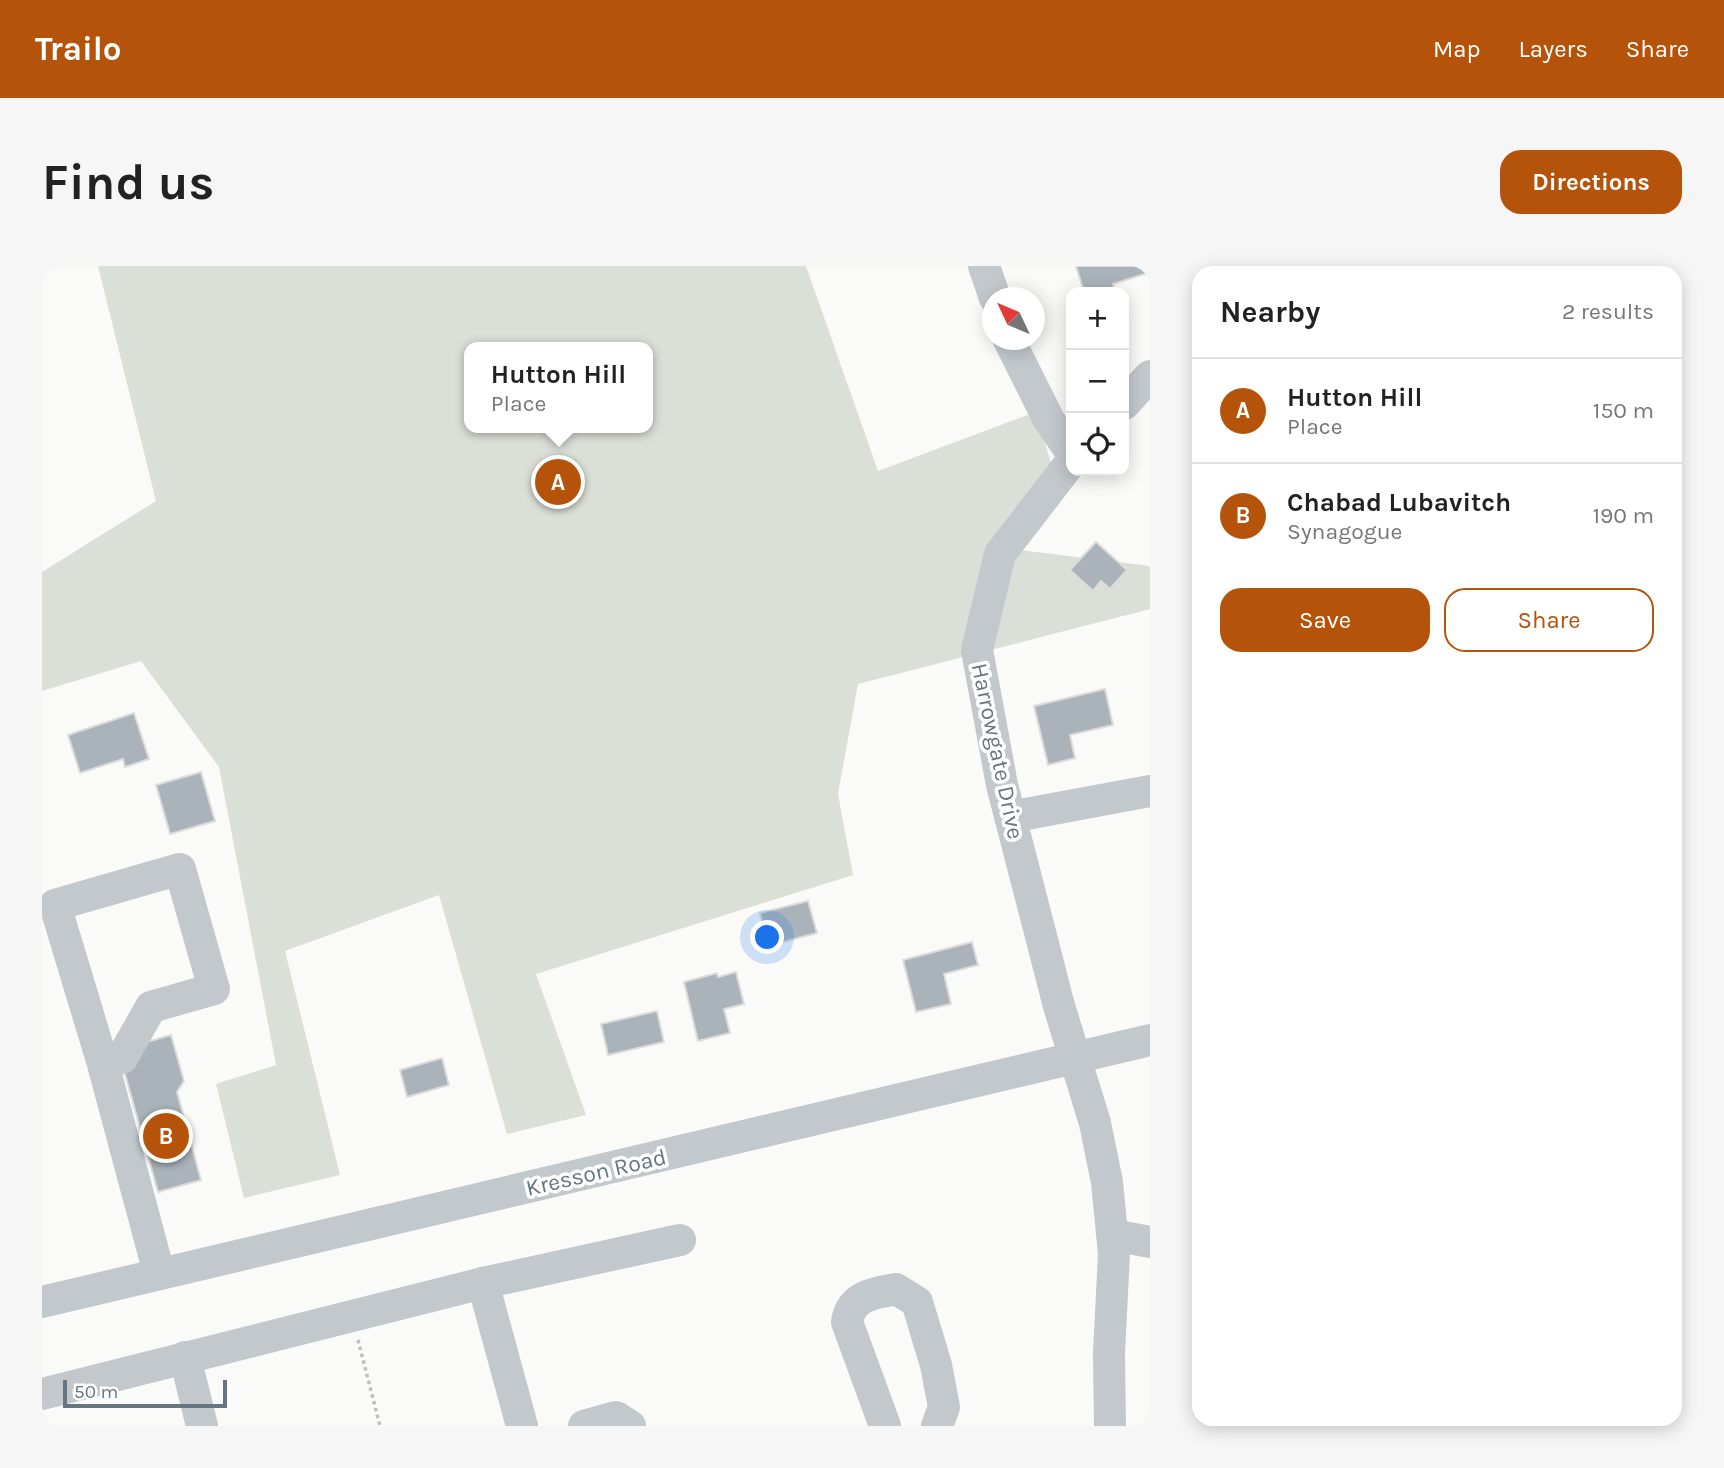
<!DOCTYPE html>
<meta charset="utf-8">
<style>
:root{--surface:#fff;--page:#f6f6f6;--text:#222;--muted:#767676;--line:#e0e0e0;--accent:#b45309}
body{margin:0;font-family:Karla,sans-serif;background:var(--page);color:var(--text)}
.controls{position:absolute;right:21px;top:21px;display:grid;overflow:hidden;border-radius:14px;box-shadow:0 4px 18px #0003}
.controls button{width:63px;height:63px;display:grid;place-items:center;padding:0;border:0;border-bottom:2px solid var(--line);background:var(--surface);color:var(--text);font:35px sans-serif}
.compass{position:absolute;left:940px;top:21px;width:63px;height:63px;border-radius:50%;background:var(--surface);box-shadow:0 4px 18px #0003;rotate:314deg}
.scale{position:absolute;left:21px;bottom:18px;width:164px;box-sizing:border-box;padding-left:7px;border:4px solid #657683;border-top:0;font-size:19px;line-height:24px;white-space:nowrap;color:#657683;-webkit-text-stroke:5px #fff;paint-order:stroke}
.you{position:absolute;left:726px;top:672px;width:24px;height:24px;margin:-18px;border:5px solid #fff;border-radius:50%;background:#1a73e8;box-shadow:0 0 0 10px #1a73e833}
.badge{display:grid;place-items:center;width:46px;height:46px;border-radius:50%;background:var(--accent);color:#fff;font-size:23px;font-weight:700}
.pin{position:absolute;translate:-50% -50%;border:4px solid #fff;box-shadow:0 2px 7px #0006}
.popup{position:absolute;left:422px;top:76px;width:189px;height:91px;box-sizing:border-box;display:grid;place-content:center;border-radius:14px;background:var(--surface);filter:drop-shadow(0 2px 5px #0005);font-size:23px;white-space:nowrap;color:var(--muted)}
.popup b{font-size:26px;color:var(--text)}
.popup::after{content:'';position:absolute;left:50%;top:100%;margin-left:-14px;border:14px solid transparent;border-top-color:var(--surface)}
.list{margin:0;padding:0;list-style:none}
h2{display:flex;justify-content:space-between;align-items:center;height:91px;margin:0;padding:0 28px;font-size:30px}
h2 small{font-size:23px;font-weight:400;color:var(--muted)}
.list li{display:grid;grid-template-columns:46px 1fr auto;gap:21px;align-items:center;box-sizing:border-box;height:105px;padding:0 28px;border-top:2px solid var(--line)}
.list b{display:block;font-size:26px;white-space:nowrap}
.list p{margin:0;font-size:23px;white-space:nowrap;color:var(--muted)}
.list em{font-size:23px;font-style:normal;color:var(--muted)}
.actions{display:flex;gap:14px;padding:21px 28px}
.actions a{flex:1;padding:16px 0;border:2px solid var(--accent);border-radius:21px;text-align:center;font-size:24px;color:var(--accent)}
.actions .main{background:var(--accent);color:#fff}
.icon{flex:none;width:38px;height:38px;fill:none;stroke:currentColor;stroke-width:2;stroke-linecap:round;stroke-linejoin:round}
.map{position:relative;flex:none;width:1108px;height:1160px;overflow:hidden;border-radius:21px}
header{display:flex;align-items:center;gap:42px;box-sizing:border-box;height:98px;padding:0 35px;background:var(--accent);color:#fff}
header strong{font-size:33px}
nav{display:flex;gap:38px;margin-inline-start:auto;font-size:24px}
.intro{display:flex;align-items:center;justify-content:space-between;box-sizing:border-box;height:168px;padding:0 42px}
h1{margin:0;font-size:49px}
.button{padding:18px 32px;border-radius:21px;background:var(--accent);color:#fff;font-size:24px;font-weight:700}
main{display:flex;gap:42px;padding:0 42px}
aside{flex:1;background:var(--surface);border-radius:21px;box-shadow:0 4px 18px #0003}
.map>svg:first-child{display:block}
</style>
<header>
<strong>Trailo</strong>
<nav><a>Map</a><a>Layers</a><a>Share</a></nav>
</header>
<div class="intro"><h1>Find us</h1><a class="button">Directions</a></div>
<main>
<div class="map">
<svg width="1108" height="1160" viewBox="0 0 1108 1160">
<rect width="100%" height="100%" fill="#fafaf8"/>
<path fill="#dadfd7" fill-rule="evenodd" d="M56,0H764L836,205L993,146L1014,212L961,282L1108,300V343L816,418L796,528L811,609L494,708L544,849L465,868L397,629L243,685L298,909L202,932L174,818L234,799L177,501L99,395L0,425V306L114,235ZM427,81H605V162H427Z"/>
<g fill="#aab3b9" stroke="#dcdcda" stroke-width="2">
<polygon points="1034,0 1103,0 1106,7 1071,18 1074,26 1042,26"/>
<polygon points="1054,276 1085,304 1068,323 1059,315 1051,325 1028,304"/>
<polygon points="1063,423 1071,459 1028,469 1033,492 1006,499 992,440"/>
<polygon points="92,447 107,493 83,501 81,493 38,507 26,469"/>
<polygon points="159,506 173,555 128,568 114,519"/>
<polygon points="766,635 775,667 726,680 718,647"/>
<polygon points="930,676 936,699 902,708 909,738 874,746 861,694"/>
<polygon points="694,706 702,738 682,743 688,767 656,775 642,716 675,707 676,711"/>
<polygon points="615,745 622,776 566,789 559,758"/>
<polygon points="129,769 142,815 135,826 159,914 116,926 83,808 101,777"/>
<polygon points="400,792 407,819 365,831 358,804"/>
</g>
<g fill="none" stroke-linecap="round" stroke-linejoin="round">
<polyline stroke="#bbbfc2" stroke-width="3.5" stroke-dasharray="3.5 3.5" stroke-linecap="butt" points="316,1074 338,1160"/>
<g stroke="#c3c8cc" stroke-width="32">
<polyline points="942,0 953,32"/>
<polyline points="967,74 1007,154 1029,186"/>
<polyline points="1082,138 1108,110"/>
<polyline points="1029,196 958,288 935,384 960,519 1017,740 1053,857 1065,916 1072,988 1067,1087 1068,1160"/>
<polyline points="968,551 1108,525"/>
<polyline points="61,798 80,792 109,741 172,723 138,603 13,639 61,798 117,1007"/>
<polyline points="1071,969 1108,976"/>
<polyline points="441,1017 480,1160"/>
<polyline points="0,1036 1108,774"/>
<polyline points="143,1091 160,1160"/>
<polyline points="0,1128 441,1017 638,974"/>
<polyline points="542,1160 574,1151 588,1160"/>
<path d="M843,1160L805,1056C809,1030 831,1027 854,1023L875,1036L894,1099L902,1141L895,1160"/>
</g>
</g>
<g text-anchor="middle" stroke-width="7" stroke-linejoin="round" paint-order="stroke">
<g font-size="23" fill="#657683" stroke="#fff">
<text transform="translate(956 485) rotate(78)" y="8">Harrowgate Drive</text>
<text transform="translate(554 906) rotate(-13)" y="8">Kresson Road</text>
</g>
</g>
</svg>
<div class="controls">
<button>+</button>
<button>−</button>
<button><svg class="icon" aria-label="locate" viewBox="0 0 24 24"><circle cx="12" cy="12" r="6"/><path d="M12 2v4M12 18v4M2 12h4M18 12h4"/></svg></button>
</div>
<svg class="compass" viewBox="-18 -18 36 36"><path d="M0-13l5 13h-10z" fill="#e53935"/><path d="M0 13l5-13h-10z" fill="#767676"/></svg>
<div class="scale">50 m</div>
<div class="you"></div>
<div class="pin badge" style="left:516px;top:216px">A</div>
<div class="popup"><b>Hutton Hill</b>Place</div>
<div class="pin badge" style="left:124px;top:870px">B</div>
</div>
<aside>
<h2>Nearby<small>2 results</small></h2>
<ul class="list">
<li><span class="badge">A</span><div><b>Hutton Hill</b><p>Place</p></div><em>150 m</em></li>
<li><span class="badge">B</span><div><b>Chabad Lubavitch</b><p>Synagogue</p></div><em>190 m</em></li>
</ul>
<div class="actions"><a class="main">Save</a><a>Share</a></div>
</aside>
</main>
